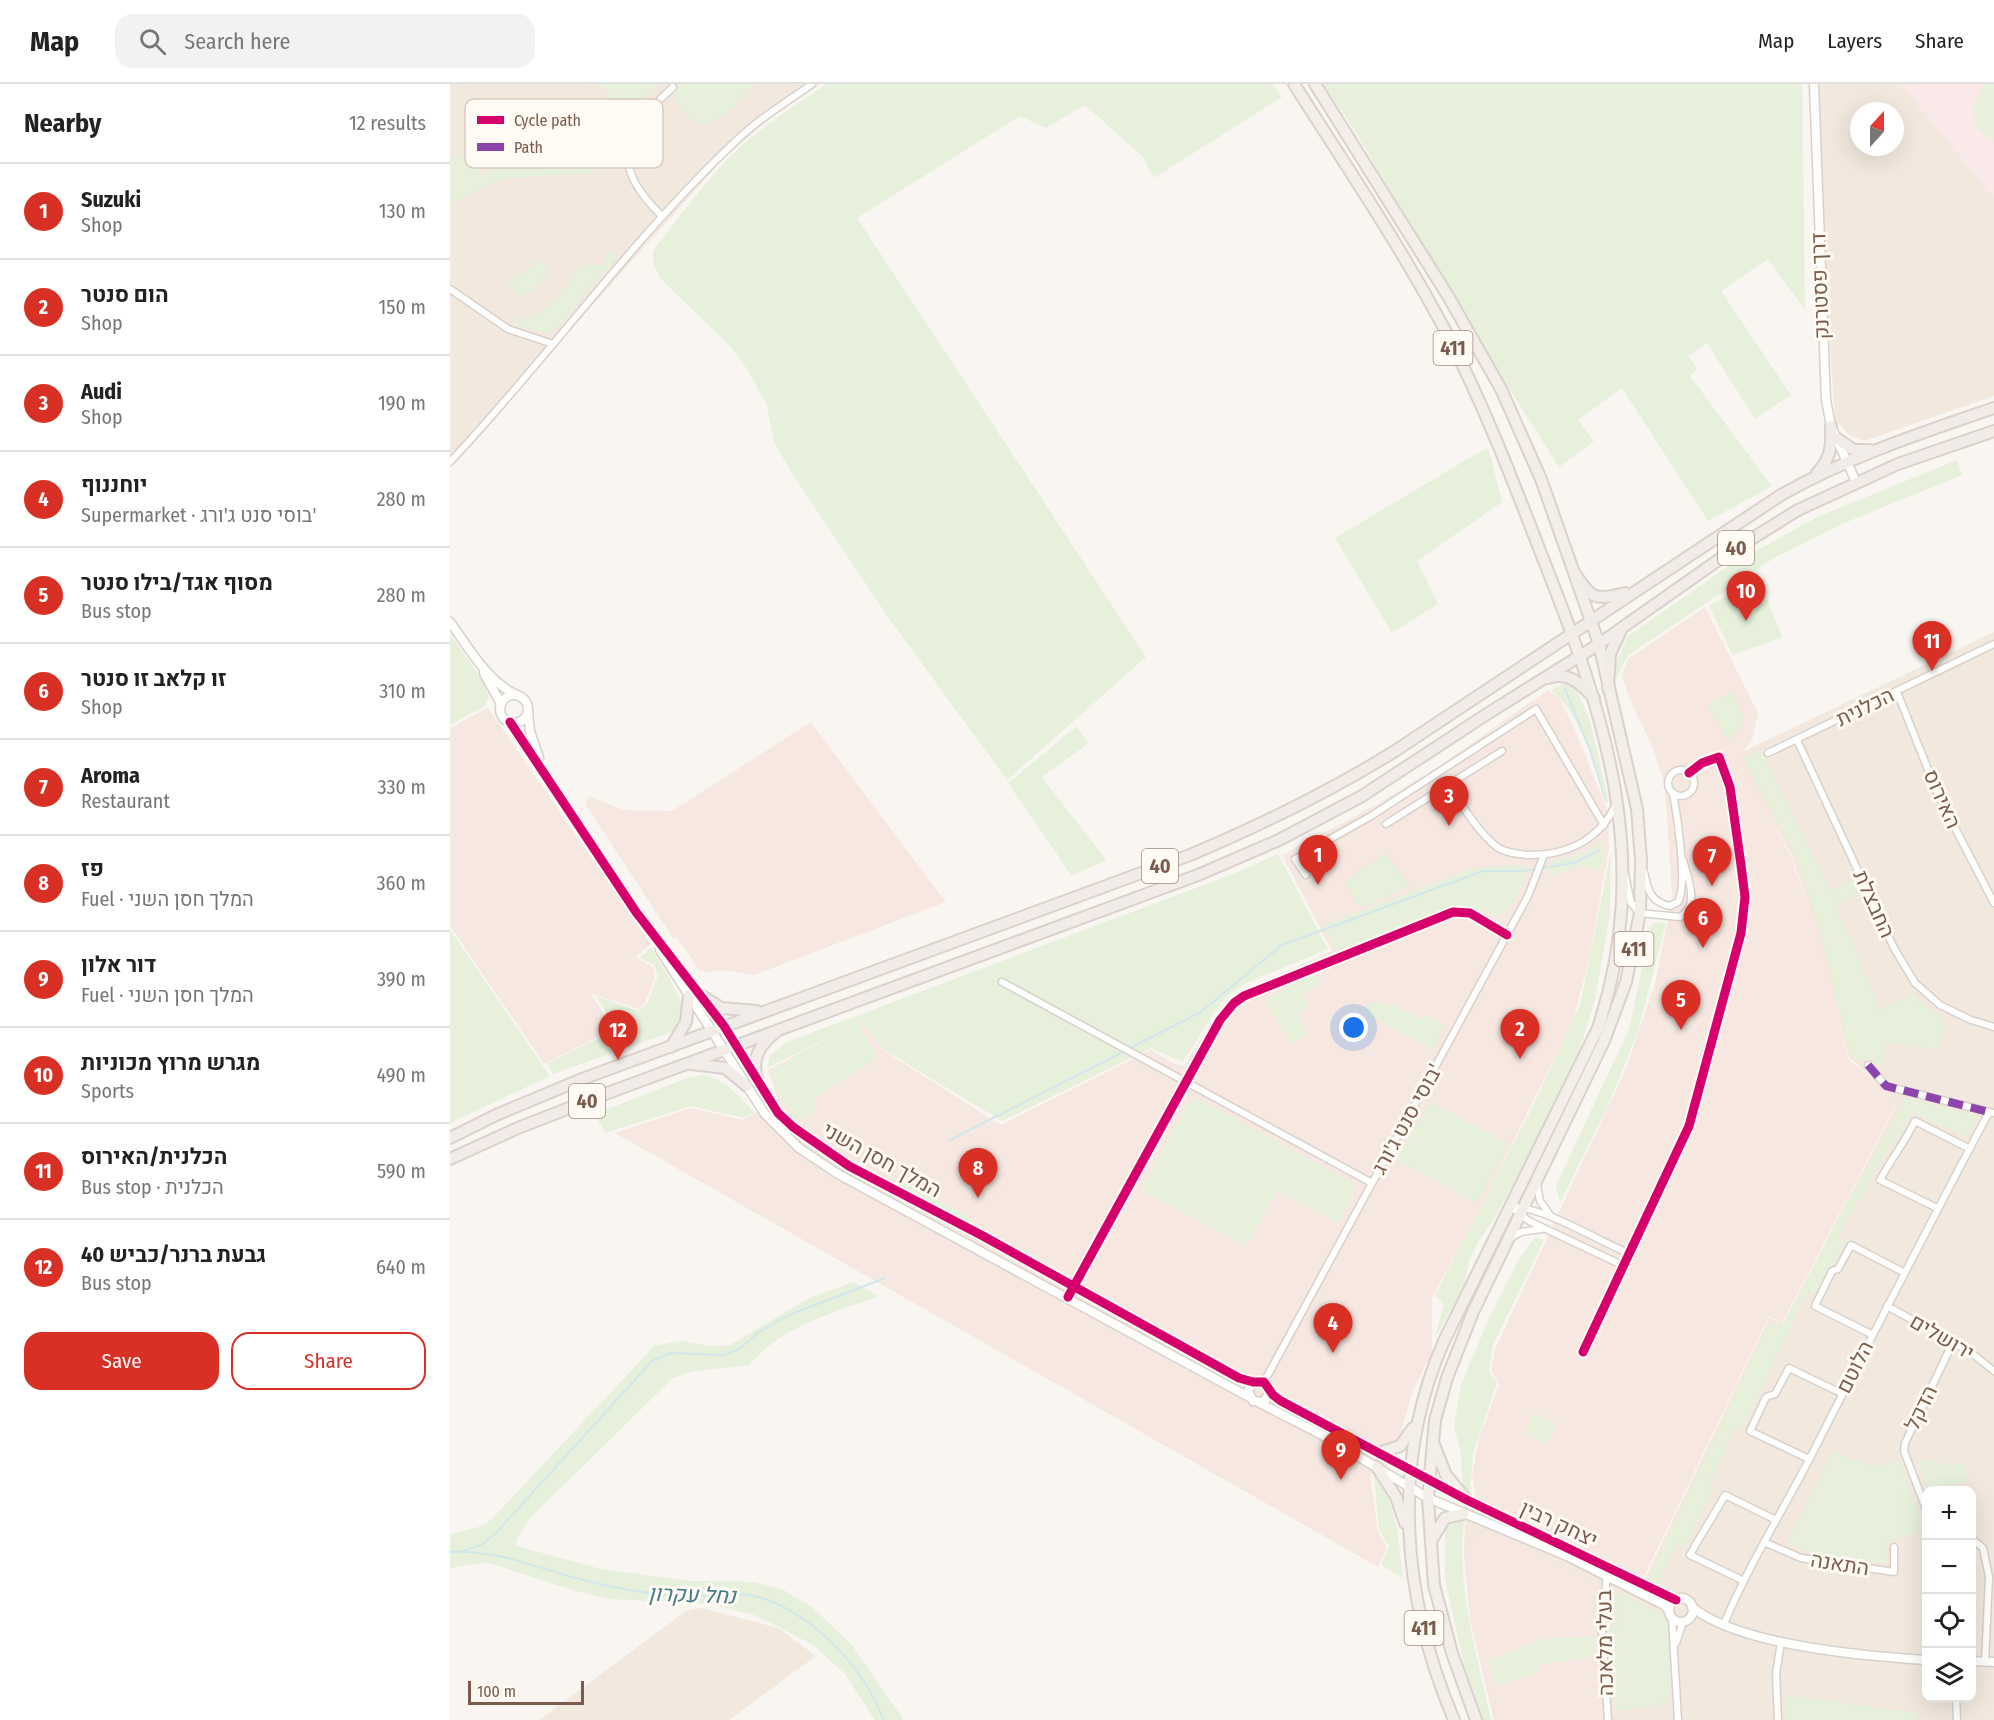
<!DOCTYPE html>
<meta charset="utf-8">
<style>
:root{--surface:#fff;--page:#f2f2f2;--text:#222;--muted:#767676;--line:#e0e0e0;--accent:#d93025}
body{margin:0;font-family:"Fira Sans Condensed",Heebo,sans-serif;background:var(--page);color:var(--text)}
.controls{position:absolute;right:18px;bottom:18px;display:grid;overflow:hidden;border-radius:12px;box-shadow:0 6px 24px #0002}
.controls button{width:54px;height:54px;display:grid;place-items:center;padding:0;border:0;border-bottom:2px solid var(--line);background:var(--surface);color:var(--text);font:30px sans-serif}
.compass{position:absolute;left:1400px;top:18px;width:54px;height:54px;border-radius:50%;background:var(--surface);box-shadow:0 6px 24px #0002;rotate:21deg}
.scale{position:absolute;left:18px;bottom:15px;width:116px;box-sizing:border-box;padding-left:6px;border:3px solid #7a5c4d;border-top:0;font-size:16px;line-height:21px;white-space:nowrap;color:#7a5c4d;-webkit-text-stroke:4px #fffaf3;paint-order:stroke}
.you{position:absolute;left:904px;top:944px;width:21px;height:21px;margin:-15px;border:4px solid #fff;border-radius:50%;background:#1a73e8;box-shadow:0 0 0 9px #1a73e833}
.badge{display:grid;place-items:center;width:39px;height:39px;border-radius:50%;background:var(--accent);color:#fff;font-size:20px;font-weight:700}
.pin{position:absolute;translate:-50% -50px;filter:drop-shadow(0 2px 3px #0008)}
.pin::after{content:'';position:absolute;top:32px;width:21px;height:18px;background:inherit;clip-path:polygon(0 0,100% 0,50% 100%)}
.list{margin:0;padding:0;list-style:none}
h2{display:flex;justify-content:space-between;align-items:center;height:78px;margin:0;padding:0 24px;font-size:26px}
h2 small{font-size:20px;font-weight:400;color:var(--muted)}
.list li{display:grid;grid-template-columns:39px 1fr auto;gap:18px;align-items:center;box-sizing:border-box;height:96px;padding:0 24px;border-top:2px solid var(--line)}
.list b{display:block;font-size:22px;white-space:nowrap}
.list p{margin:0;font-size:20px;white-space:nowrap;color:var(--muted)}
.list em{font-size:20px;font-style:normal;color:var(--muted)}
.actions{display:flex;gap:12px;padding:18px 24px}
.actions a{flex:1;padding:14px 0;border:2px solid var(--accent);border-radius:18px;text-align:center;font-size:21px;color:var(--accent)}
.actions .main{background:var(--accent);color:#fff}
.icon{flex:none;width:33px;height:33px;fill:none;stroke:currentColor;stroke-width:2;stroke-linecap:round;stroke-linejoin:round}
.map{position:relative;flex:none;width:1544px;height:1636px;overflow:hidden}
header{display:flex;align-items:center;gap:36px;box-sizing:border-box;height:84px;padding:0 30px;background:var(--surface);border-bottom:2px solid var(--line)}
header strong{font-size:28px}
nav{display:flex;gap:33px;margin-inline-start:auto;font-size:21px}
.search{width:420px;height:54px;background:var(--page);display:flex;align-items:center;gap:15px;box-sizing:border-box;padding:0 21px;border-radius:18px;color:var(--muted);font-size:22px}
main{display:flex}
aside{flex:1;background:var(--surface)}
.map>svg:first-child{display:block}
</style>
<header>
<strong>Map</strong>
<div class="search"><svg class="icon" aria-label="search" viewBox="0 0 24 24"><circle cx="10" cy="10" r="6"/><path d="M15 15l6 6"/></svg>Search here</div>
<nav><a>Map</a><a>Layers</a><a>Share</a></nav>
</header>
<main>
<aside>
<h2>Nearby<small>12 results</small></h2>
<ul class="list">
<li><span class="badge">1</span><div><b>Suzuki</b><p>Shop</p></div><em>130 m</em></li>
<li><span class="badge">2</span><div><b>הום סנטר</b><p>Shop</p></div><em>150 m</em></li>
<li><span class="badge">3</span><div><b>Audi</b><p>Shop</p></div><em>190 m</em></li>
<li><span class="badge">4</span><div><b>יוחננוף</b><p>Supermarket · בוסי סנט ג'ורג'</p></div><em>280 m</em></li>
<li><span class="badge">5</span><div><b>מסוף אגד/בילו סנטר</b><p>Bus stop</p></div><em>280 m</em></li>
<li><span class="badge">6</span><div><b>זו קלאב זו סנטר</b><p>Shop</p></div><em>310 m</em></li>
<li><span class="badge">7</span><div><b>Aroma</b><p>Restaurant</p></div><em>330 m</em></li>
<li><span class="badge">8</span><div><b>פז</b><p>Fuel · המלך חסן השני</p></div><em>360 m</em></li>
<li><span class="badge">9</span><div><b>דור אלון</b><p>Fuel · המלך חסן השני</p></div><em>390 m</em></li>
<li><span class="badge">10</span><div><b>מגרש מרוץ מכוניות</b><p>Sports</p></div><em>490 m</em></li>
<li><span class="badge">11</span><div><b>הכלנית/האירוס</b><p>Bus stop · הכלנית</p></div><em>590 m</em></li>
<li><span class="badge">12</span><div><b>גבעת ברנר/כביש 40</b><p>Bus stop</p></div><em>640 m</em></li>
</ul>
<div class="actions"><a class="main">Save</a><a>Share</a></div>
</aside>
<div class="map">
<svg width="1544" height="1636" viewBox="0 0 1544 1636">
<rect width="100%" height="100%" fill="#f9f5f0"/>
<g fill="#f2e8de" fill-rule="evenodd">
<polygon points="0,0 370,0 317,36 273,75 0,381"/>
<path d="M1363,0H1544V312L1414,357L1399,351L1385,335ZM1409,27H1445V63H1409Z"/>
<path d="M1544,548V1636H1044L1020,1535L1014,1471L1016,1417L1088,1446L1195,1495L1319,1234L1333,1240L1448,1019L1399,973L1368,853L1342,772L1286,671ZM1476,1406H1522V1614H1476Z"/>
<polygon points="251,1524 328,1544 366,1572 279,1636 89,1636 236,1527"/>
</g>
<g fill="#f6e8e1">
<polygon points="1255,523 1308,629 1302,657 1288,672 1341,773 1370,859 1399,976 1448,1017 1332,1239 1319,1232 1193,1495 1027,1418 1022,1392 1029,1354 1049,1301 1041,1286 1045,1265 1175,987 1205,900 1218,835 1222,811 1215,702 1203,664 1179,614 1172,591 1178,575"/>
<polygon points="1098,606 1109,614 1123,641 1158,728 1159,764 1140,870 1123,937 1022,1141 982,1213 982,1269 963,1306 952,1344 947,1376 920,1391 928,1448 937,1464 928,1483 165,1049 241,1024 293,1036 328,1016 318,986 411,937 434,967 551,1041 701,966 725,980 734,982 773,920 793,906 882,867 832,771 926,721 986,684"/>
<polygon points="38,624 201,860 185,873 203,883 205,892 195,919 189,925 140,909 164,945 94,980 0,842 0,644"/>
<polygon points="361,638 496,818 304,891 274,886 256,888 246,884 242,874 226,853 223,854 135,720 139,712 173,726 222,727"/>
<polygon points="1037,1445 1148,1496 1149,1586 1153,1636 1045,1636 1021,1534 1017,1465"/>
</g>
<polygon fill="#fae9e9" points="1451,0 1544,0 1544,115"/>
<g fill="#e7f0db">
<polygon points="143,0 206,0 178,38 158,34 158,4"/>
<path d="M227,0H303C287,19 262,56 235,30C226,22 224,12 227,0Z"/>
<path d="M377,0H823L832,13L704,94L693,73L635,21L596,44L570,32L407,134L696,573L557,696L438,533L343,391L324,358L316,319L297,285L279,261L212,196C205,186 201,178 204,166C228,134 253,101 281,72C309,44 344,22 377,0Z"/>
<polygon points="873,0 1352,0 1355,226 1318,175 1271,207 1341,311 1305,335 1257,259 1238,272 1247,284 1240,292 1322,402 1258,437 1172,304 1128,336 1144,357 1109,383 1033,263 905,47"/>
<polygon points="1535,0 1544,0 1544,59 1527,43 1523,24"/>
<polygon points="124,47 155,60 171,76 139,89 63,94 42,99 0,119 0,73 17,73 32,91"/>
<path d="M156,168L168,172L104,247L97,249L64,241L66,235C94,238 117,203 129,182L154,181Z"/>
<path d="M89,176L97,184C97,199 83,205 71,214L57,201Z"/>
<polygon points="1038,363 1052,418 967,477 988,520 942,549 885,454"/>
<polygon points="1507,376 1512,391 1392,440 1324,474 1178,571 1166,596 1165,582 1177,553 1274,485 1367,433"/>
<polygon points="1309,495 1332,553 1283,571 1259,522"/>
<polygon points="0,550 35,600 39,614 33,623 0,641"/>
<path d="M1114,600L1125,603L1140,637L1159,718C1146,686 1129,626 1101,606Z"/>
<polygon points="1281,607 1294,634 1291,644 1278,656 1257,622"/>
<polygon points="626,643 639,659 592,693 656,776 622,792 558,699"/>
<polygon points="1310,666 1380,807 1403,796 1409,809 1386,821 1430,926 1461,910 1496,937 1489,966 1435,957 1432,982 1401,973 1368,839 1346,772 1293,673"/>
<path d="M1155,756L1151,788C1136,777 1116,787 1099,792L1101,777L1133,770Z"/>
<polygon points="1161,767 1160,830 1145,915 1130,965 1114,1003 1046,1132 1028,1158 1019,1177 1014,1203 985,1254 994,1219 985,1211 1082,1024 1130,921"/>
<polygon points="936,769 960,802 910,824 894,798"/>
<polygon points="828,770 878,865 792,901 771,918 733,978 701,964 552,1037 434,966 411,937 408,939 428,974 366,1013 366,1028 350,1037 330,1015 321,987 390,948 317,984 320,971 337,958 783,790"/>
<path d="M1065,781H1076C1079,796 1062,824 1049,832L1025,824L999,822L886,867L873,841L1021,785Z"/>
<polygon points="1204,838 1216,839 1188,947 1158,1021 1110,1119 1106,1102 1179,945 1201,843"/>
<polygon points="0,846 100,992 0,1039"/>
<path d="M201,863C209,878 232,911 233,928C233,936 227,942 221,948L103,990L97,980L167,945L146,912L188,927L197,920L208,891L204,881L190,874Z"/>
<polygon points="865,890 871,899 852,910 859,923 847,931 858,950 841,960 814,916"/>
<polygon points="926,917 932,920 943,920 972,935 974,931 995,941 982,966 910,926"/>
<path d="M255,991C278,998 289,1012 305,1029L293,1034L241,1022L155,1049L145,1030L240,993Z"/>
<path d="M1456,1014L1527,1032L1517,1053L1461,1028L1448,1057L1439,1062L1388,1153L1396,1156C1387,1176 1375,1191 1365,1211L1358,1207L1293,1343L1287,1341L1259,1401L1263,1404L1235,1465L1227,1459L1208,1500L1198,1495L1319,1238L1332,1244L1386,1138Z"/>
<polygon points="750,1015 903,1099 903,1113 889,1139 827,1106 796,1163 691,1106 739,1018"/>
<polygon points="980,1017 1059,1060 1027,1119 947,1076"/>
<polygon points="471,1089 477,1091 480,1112 520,1134 529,1145 450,1103 458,1092"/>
<polygon points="1086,1153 1094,1156 1043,1261 1039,1287 1047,1299 1023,1369 1020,1411 1013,1409 1011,1369 1004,1343 1011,1301 1040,1232 1069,1175"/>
<path d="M404,1198L428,1212C377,1232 337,1239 299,1281L243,1287L223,1294L81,1433L66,1456L67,1462L151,1485L239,1497L304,1498L332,1505L363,1524L401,1560L454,1636H425L394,1589L363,1561L307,1532L261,1520L159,1515L125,1507L37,1478L0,1484V1451L32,1442L42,1435L204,1262L231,1257L260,1262L280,1261L361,1213Z"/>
<polygon points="1084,1328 1107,1340 1097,1361 1073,1349"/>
<polygon points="1382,1367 1422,1383 1450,1377 1475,1447 1436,1457 1437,1480 1363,1469 1337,1459"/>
<polygon points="1467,1374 1500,1381 1514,1380 1519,1397 1478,1406"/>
<path d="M924,1392C950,1426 947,1453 953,1494L931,1481L939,1462L929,1446Z"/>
<path d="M1003,1435L1014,1436C1006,1503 1027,1571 1041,1636H1032L1016,1590L995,1494V1439Z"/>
<polygon points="1156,1507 1168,1509 1173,1545 1170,1509 1211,1530 1222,1540 1220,1619 1166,1627 1157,1544"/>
<polygon points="1146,1552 1144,1572 1089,1581 1088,1590 1046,1601 1039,1577 1091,1555"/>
<polygon points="1336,1611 1468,1629 1467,1636 1336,1636"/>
</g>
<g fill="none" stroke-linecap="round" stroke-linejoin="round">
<g stroke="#d0e8ea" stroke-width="2">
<polyline points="1115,605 1139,663 1156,717"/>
<polyline points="680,964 751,928 832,861 1033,787 1072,787 1124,779 1149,766"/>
<polyline points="498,1057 675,967"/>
<path d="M0,1468C54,1465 102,1491 154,1501C181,1507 208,1511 235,1512C259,1512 284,1507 308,1513C350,1524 389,1561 413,1596C422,1608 427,1623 434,1636"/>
<polyline points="9,1468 31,1461 45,1450 202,1277 221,1269 273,1271 289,1265 309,1248 339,1231 435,1194"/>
</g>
<g stroke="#d7d1cb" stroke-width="9">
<g id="minor">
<path d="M212,132C158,80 173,49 223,3"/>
<polyline points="0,205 58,245 103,260"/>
<path d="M0,378C99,273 183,153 289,54C311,33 337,18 362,0"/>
<polyline points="1447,608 1489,713 1544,819"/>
<polyline points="1347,656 1444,864 1465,899 1490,921 1521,936 1544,943"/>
<polyline points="1318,669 1544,560"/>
<circle cx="1231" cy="699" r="13"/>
<path d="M998,701C1013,722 1027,747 1047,763C1056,769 1068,770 1078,771C1116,772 1149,756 1165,722"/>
<polyline points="936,740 1052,667"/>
<path d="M1194,788C1198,806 1200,818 1220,822L1228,818C1238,801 1227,730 1223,709"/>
<polyline points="856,791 845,775 921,732 1086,625 1154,741"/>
<path d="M1175,791L1181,819L1190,829L1230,833C1250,822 1238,794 1233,776"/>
<polyline points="552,898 922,1099"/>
<polyline points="1418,981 1436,1002 1544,1029"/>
<polyline points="1087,1100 1090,1117 1100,1131"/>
<path d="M1061,1123C1092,1122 1147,1156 1178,1169"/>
<polyline points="1061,1123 1079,1137 1172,1181"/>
<path d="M1487,1124L1430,1096C1441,1075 1455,1058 1465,1037L1520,1065"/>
<polyline points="1062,1153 1071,1148 1092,1145"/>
<polyline points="618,1213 770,936 784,919 794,912 1003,828 1020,829 1057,851"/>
<polyline points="1437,1222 1519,1267 1544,1287"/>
<polyline points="1421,1250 1365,1222 1382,1187 1388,1185 1401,1161 1453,1188"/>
<polyline points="1133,1268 1239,1042 1291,849 1295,813 1291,781 1280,703 1269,673 1252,679 1239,689"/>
<polyline points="814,1298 1078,812 1094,771"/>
<polyline points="1359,1375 1300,1347 1316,1313 1325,1310 1339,1284 1391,1309"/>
<polyline points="1476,1425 1454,1367 1455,1359 1503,1258"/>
<polyline points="1522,1455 1533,1464 1539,1493 1535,1578"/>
<polyline points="1314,1458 1351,1474 1444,1488 1444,1463"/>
<polyline points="1157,1489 1152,1547 1158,1636"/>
<path d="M1292,1496L1240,1471C1251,1450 1264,1432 1275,1411L1326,1436"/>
<polyline points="1222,1534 1228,1636"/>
<path d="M1274,1540C1298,1482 1331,1430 1360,1374C1419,1258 1478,1143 1539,1028"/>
<polyline points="1226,1559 1233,1538"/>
<polyline points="1506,1614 1507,1636"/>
<polyline points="1328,1636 1326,1590 1331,1558"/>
</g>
</g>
<g stroke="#d7d1cb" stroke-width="11">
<g id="tertiary">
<polyline points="1364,0 1376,316 1381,342 1406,398"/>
<path d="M0,538C19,564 38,599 69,612"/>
<polyline points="34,589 51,620"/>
<circle cx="64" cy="625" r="14"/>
<polyline points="78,628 80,647 89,674"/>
<polyline points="60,638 186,828 274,942 328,1029 343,1043 399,1082 533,1152 789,1294 803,1298 814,1298 823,1311 831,1317 1017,1416 1226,1516"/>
<polyline points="210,866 315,1030 349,1064 388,1090 799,1313"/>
<polyline points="803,1298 798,1307 803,1317 814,1318 820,1308"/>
<polyline points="810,1319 874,1352 978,1414 1117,1472 1214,1521 1219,1527"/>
<circle cx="1231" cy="1526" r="12"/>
<path d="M1242,1523C1290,1562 1415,1572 1476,1576"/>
<polyline points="1522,1577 1544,1578"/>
</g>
</g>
<g stroke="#dad1cc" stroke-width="14">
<g id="primary">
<path d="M844,0C896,82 952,164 997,250C1034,321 1063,397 1092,472C1155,631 1204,774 1148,944L994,1257C940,1380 952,1513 1004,1636"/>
<polyline points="865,0 998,212 1051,305 1091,395 1149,560 1187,725 1191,776 1190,829 1176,898 1154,957 1023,1228 997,1294 985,1336 978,1414 984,1501 1002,1569 1026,1636"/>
<polyline points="983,1358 996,1391 1017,1416"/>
<polyline points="929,1369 950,1362 963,1344"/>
<polyline points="927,1383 946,1413 955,1439"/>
<polyline points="981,1457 995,1434 1013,1430"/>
</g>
</g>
<g stroke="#dad1cc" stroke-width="14">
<g id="trunk">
<polyline points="1386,354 1404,366 1420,366"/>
<path d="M1367,389C1381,375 1382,361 1381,342"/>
<path d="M1124,488C1141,515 1145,517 1175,509"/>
<path d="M1098,594C1119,587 1131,600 1144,614"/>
<polyline points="1158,604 1160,570 1172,544"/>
<polyline points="252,912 271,924 307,927"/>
<polyline points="221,963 236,938 239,911"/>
<polyline points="241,980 275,984 297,1002"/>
<path d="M308,998C300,976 309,961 327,947"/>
<path d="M0,1054L46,1031L132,995L740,771C811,741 879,708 945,667L1331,411C1398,373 1471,349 1544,324"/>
<polyline points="0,1075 68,1044 155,1010 748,791 829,756 912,712 1037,630 1149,560 1274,472 1348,426 1448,380 1544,347"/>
</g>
</g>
<use href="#minor" stroke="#fefefd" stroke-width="6"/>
<use href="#tertiary" stroke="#fefefd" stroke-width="8"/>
<use href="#primary" stroke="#f3eee8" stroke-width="10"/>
<use href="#trunk" stroke="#f2ece8" stroke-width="10"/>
<polyline stroke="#8e44ad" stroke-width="8" stroke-dasharray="15 8" stroke-linecap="butt" points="1418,981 1436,1002 1539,1028"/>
<g stroke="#fffaf3" stroke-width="13">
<g id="cycleway">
<polyline points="60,638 186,828 274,942 328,1029 343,1043 399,1082 533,1152 789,1294 803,1298 814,1298 823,1311 831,1317 1017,1416 1226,1516"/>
<polyline points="618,1213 770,936 784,919 794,912 1003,828 1020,829 1057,851"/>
<polyline points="1133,1268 1239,1042 1291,849 1295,813 1291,781 1280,703 1269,673 1252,679 1239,689"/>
</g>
</g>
<use href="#cycleway" stroke="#d6006c" stroke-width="9"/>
</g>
<g text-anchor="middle" stroke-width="6" stroke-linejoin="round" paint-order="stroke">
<g fill="#fffaf3" stroke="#a28b7f" stroke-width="1.5">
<rect x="983.5" y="247" width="39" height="34" rx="4.5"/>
<rect x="1268" y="447" width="36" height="34" rx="4.5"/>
<rect x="692" y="765" width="36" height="34" rx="4.5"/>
<rect x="1164.5" y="848" width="39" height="34" rx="4.5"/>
<rect x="119" y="1000" width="36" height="34" rx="4.5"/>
<rect x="954.5" y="1527" width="39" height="34" rx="4.5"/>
</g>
<g font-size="20" font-weight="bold" fill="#7a5c4d">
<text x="1003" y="271">411</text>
<text x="1286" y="471">40</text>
<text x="710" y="789">40</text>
<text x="1184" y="872">411</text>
<text x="137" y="1024">40</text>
<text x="974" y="1551">411</text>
</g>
<g font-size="21" fill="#7a5c4d" stroke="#fffaf3">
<text transform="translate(1370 202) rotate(-92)" y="7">דרך פסטרנק</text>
<text transform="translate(1415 623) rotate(-26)" y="7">הכלנית</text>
<text transform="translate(1492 715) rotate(66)" y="7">האירוס</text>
<text transform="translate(1424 820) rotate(66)" y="7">החבצלת</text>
<text transform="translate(957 1035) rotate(-61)" y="7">בוסי סנט ג'ורג'</text>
<text transform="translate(432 1076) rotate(29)" y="7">המלך חסן השני</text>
<text transform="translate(1492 1253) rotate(30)" y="7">ירושלים</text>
<text transform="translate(1405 1283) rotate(-63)" y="7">הלוטם</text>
<text transform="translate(1471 1324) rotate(-64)" y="7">הדקל</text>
<text transform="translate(1109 1440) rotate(25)" y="7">יצחק רבין</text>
<text transform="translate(1390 1480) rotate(9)" y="7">התאנה</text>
<text transform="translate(1155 1559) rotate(-91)" y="7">בעלי מלאכה</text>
</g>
<g font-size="22" font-style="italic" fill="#437c86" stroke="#fffaf3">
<text transform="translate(242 1510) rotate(2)" y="8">נחל עקרון</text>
</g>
</g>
<rect x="15" y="15" width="198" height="69" rx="9" fill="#fffaf3" stroke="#d7cbc1" stroke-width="1.5"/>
<rect x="27" y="32" width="27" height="8" fill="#d6006c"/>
<rect x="27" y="59" width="27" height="8" fill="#8e44ad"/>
<g font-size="16" fill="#7a5c4d">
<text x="64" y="42">Cycle path</text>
<text x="64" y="69">Path</text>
</g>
</svg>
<div class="controls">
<button>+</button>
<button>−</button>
<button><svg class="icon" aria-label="locate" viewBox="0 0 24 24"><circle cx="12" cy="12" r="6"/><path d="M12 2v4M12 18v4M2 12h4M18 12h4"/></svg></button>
<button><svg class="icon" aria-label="layers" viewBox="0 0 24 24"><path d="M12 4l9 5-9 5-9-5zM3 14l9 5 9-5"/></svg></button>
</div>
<svg class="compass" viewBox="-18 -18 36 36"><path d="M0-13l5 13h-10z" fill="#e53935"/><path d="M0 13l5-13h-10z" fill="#767676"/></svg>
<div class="scale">100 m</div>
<div class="you"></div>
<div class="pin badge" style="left:868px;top:801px">1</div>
<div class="pin badge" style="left:1070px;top:975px">2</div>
<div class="pin badge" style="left:999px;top:742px">3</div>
<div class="pin badge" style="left:883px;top:1269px">4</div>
<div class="pin badge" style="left:1231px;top:946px">5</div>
<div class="pin badge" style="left:1253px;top:864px">6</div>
<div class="pin badge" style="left:1262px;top:802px">7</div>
<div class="pin badge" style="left:528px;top:1114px">8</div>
<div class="pin badge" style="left:891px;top:1396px">9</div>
<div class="pin badge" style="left:1296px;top:537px">10</div>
<div class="pin badge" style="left:1482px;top:587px">11</div>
<div class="pin badge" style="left:168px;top:976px">12</div>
</div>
</main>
